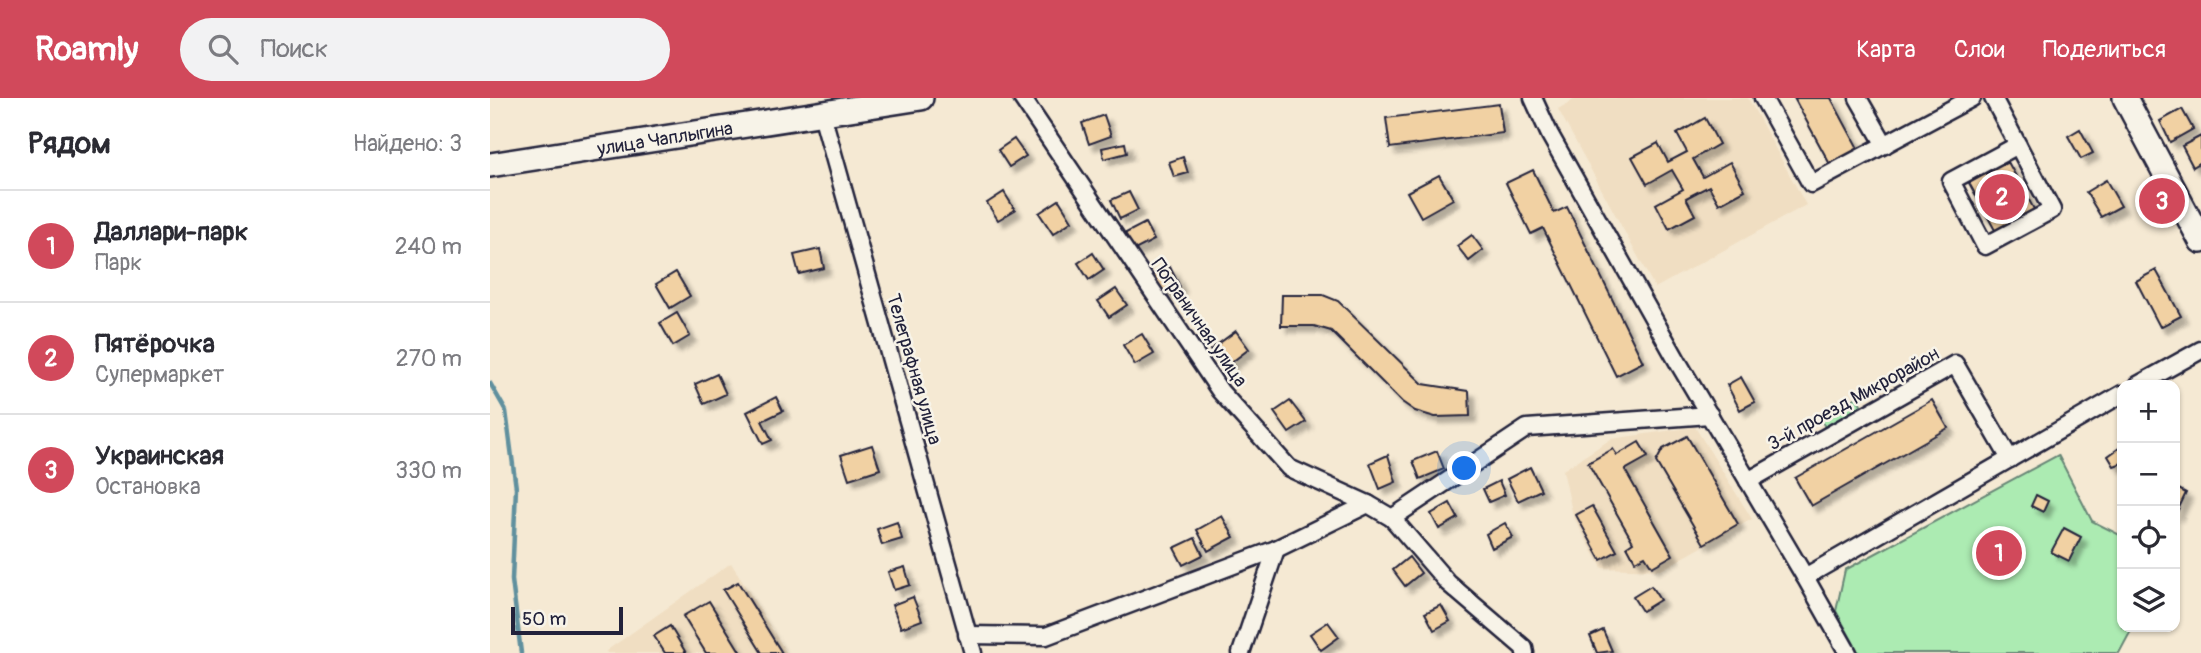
<!DOCTYPE html>
<html lang="ru">
<meta charset="utf-8">
<style>
:root{--surface:#fff;--page:#f2f2f3;--text:#2b2b33;--muted:#7c7c81;--line:#e1e1e2;--accent:#d1495b}
body{margin:0;font-family:Pangolin,sans-serif;background:var(--page);color:var(--text)}
.controls{position:absolute;right:21px;bottom:21px;display:grid;overflow:hidden;border-radius:14px;box-shadow:0 2px 5px #0004}
.controls button{width:63px;height:63px;display:grid;place-items:center;padding:0;border:0;border-bottom:2px solid var(--line);background:var(--surface);color:var(--text);font:35px sans-serif}
.scale{position:absolute;left:21px;bottom:18px;width:112px;box-sizing:border-box;padding-left:7px;border:4px solid #22223b;border-top:0;font-size:19px;line-height:24px;white-space:nowrap;color:#22223b;-webkit-text-stroke:5px #f7f3e8;paint-order:stroke}
.you{position:absolute;left:975px;top:371px;width:24px;height:24px;margin:-18px;border:5px solid #fff;border-radius:50%;background:#1a73e8;box-shadow:0 0 0 10px #1a73e833}
.badge{display:grid;place-items:center;width:46px;height:46px;border-radius:50%;background:var(--accent);color:#fff;font-size:23px;font-weight:700}
.pin{position:absolute;translate:-50% -50%;border:4px solid #fff;box-shadow:0 2px 7px #0006}
.list{margin:0;padding:0;list-style:none}
h2{display:flex;justify-content:space-between;align-items:center;height:91px;margin:0;padding:0 28px;font-size:30px}
h2 small{font-size:23px;font-weight:400;color:var(--muted)}
.list li{display:grid;grid-template-columns:46px 1fr auto;gap:21px;align-items:center;box-sizing:border-box;height:112px;padding:0 28px;border-top:2px solid var(--line)}
.list b{display:block;font-size:26px;white-space:nowrap}
.list p{margin:0;font-size:23px;white-space:nowrap;color:var(--muted)}
.list em{font-size:23px;font-style:normal;color:var(--muted)}
.icon{flex:none;width:38px;height:38px;fill:none;stroke:currentColor;stroke-width:2;stroke-linecap:round;stroke-linejoin:round}
.map{position:relative;flex:none;width:1711px;height:555px;overflow:hidden}
header{display:flex;align-items:center;gap:42px;box-sizing:border-box;height:98px;padding:0 35px;background:var(--accent);color:#fff}
header strong{font-size:33px}
nav{display:flex;gap:38px;margin-inline-start:auto;font-size:24px}
.search{width:490px;height:63px;background:var(--page);display:flex;align-items:center;gap:18px;box-sizing:border-box;padding:0 24px;border-radius:38px;color:var(--muted);font-size:26px}
main{display:flex}
aside{flex:1;background:var(--surface)}
.map>svg:first-child{display:block}
</style>
<header>
<strong>Roamly</strong>
<div class="search"><svg class="icon" aria-label="search" viewBox="0 0 24 24"><circle cx="10" cy="10" r="6"/><path d="M15 15l6 6"/></svg>Поиск</div>
<nav><a>Карта</a><a>Слои</a><a>Поделиться</a></nav>
</header>
<main>
<aside>
<h2>Рядом<small>Найдено: 3</small></h2>
<ul class="list">
<li><span class="badge">1</span><div><b>Даллари-парк</b><p>Парк</p></div><em>240 m</em></li>
<li><span class="badge">2</span><div><b>Пятёрочка</b><p>Супермаркет</p></div><em>270 m</em></li>
<li><span class="badge">3</span><div><b>Украинская</b><p>Остановка</p></div><em>330 m</em></li>
</ul>
</aside>
<div class="map">
<svg width="1711" height="555" viewBox="0 0 1711 555">
<defs>
<filter id="shadow"><feDropShadow dx="6" dy="6" stdDeviation="2" flood-color="#0004"/></filter>
</defs>
<rect width="100%" height="100%" fill="#f5e9d3"/>
<filter id="ink" filterUnits="userSpaceOnUse"><feTurbulence type="fractalNoise" baseFrequency=".0143" numOctaves="2"/><feDisplacementMap in="SourceGraphic" scale="14" xChannelSelector="R" yChannelSelector="G"/><feConvolveMatrix kernelMatrix="1 2 1 2 8 2 1 2 1" color-interpolation-filters="sRGB"/></filter>
<g filter="url(#ink)">
<g fill="#f0dec2">
<polygon points="1087,0 1258,0 1316,107 1165,190 1068,11"/>
<polygon points="1205,329 1262,421 1171,472 1112,470 1083,418 1073,372 1121,341"/>
<polygon points="241,465 297,555 117,555 116,553"/>
</g>
<g fill="#acebb2" stroke="#678676" stroke-width="2">
<polygon points="1367,299 1373,310 1336,331 1330,320"/>
<polygon points="1568,357 1602,423 1632,438 1632,529 1643,529 1629,555 1369,555 1346,513 1355,472"/>
</g>
<g fill="none" stroke-linecap="round" stroke-linejoin="round">
<polyline stroke="#60909e" stroke-width="4.5" points="0,285 16,313 26,390 22,482 31,555"/>
</g>
<g fill="#f1d1a3" stroke="#22223b" stroke-width="2" filter="url(#shadow)">
<polygon points="1304,0 1341,0 1370,54 1342,70"/>
<polygon points="1009,6 1013,35 900,50 896,20"/>
<polygon points="1692,11 1703,31 1680,44 1670,23"/>
<polygon points="614,17 621,38 599,46 592,25"/>
<polygon points="1215,20 1229,46 1203,61 1213,79 1240,64 1255,92 1229,106 1219,88 1196,100 1205,117 1179,131 1166,106 1193,91 1182,72 1157,86 1142,59 1168,45 1178,64 1197,54 1187,36"/>
<polygon points="1590,31 1603,55 1591,61 1578,38"/>
<polygon points="1711,38 1711,64 1703,69 1692,48"/>
<polygon points="524,41 536,58 519,69 508,52"/>
<polygon points="635,45 637,55 614,61 612,50"/>
<polygon points="693,59 698,75 684,79 679,64"/>
<polygon points="1518,64 1545,113 1506,134 1479,85"/>
<polygon points="1043,72 1064,115 1077,109 1153,264 1126,278 1053,130 1041,136 1016,85"/>
<polygon points="949,77 963,101 931,119 917,94"/>
<polygon points="1616,82 1631,108 1611,119 1596,94"/>
<polygon points="1660,87 1674,110 1663,116 1649,94"/>
<polygon points="514,94 525,112 508,122 497,105"/>
<polygon points="639,94 648,112 630,121 621,102"/>
<polygon points="569,102 582,123 563,136 549,115"/>
<polygon points="655,125 664,142 643,153 634,136"/>
<polygon points="982,137 993,152 979,163 967,148"/>
<polygon points="330,151 334,170 309,176 304,157"/>
<polygon points="603,155 614,172 599,182 588,165"/>
<polygon points="680,169 690,189 672,197 663,177"/>
<polygon points="1666,172 1691,218 1670,229 1646,183"/>
<polygon points="186,174 200,198 180,210 166,186"/>
<polygon points="626,191 637,207 619,219 608,203"/>
<polygon points="792,197 833,197 848,203 933,286 979,293 980,318 945,319 925,313 912,304 841,233 824,228 791,228"/>
<polygon points="187,215 200,238 183,248 170,225"/>
<polygon points="746,233 759,251 734,270 720,252"/>
<polygon points="652,236 664,256 645,267 633,247"/>
<polygon points="227,276 236,296 214,306 205,286"/>
<polygon points="1251,279 1265,304 1250,312 1237,287"/>
<polygon points="286,299 293,313 272,323 282,342 273,346 257,314"/>
<polygon points="1442,302 1458,330 1321,408 1305,380"/>
<polygon points="800,303 816,324 799,335 784,314"/>
<polygon points="1197,338 1248,426 1214,446 1166,364 1173,351"/>
<polygon points="1149,344 1158,359 1135,372 1183,457 1162,469 1155,458 1145,463 1137,448 1143,444 1098,365 1123,351 1127,357"/>
<polygon points="382,347 390,371 359,381 351,357"/>
<polygon points="1632,348 1632,365 1624,368 1618,358"/>
<polygon points="947,353 954,371 930,381 923,363"/>
<polygon points="898,357 906,384 890,391 880,365"/>
<polygon points="1040,369 1051,392 1028,403 1017,381"/>
<polygon points="1009,383 1015,397 999,404 993,391"/>
<polygon points="1685,389 1696,395 1685,418"/>
<polygon points="1546,397 1558,403 1553,414 1541,408"/>
<polygon points="960,405 968,420 949,431 941,416"/>
<polygon points="1102,408 1127,453 1111,462 1086,417"/>
<polygon points="732,418 744,439 718,453 707,432"/>
<polygon points="407,424 412,441 392,447 387,431"/>
<polygon points="1015,425 1023,439 1002,450 996,436"/>
<polygon points="1574,430 1591,439 1579,463 1561,454"/>
<polygon points="705,440 713,457 693,467 684,450"/>
<polygon points="919,459 931,475 915,488 903,472"/>
<polygon points="415,469 420,487 404,492 398,474"/>
<polygon points="248,484 292,555 272,555 233,492"/>
<polygon points="1161,488 1170,502 1152,513 1143,499"/>
<polygon points="423,499 432,522 411,530 402,507"/>
<polygon points="219,503 251,555 216,555 193,518"/>
<polygon points="951,507 960,523 944,532 935,515"/>
<polygon points="838,524 849,539 831,552 820,536"/>
<polygon points="180,528 196,555 175,555 164,538"/>
<polygon points="1113,532 1122,553 1107,555 1100,538"/>
</g>
<g fill="none" stroke-linecap="round" stroke-linejoin="round">
<g stroke="#22223b" stroke-width="21">
<g id="street">
<polyline points="532,0 730,293 799,370 878,406 902,420"/>
<polyline points="1043,0 1060,37 1189,266 1315,479 1358,555"/>
<polyline points="1273,0 1321,86 1482,0"/>
<polyline points="1368,0 1395,47"/>
<polyline points="1503,0 1562,112 1495,148 1461,83 1528,47"/>
<polyline points="332,16 483,555"/>
<polyline points="1648,287 1711,252"/>
<polyline points="1258,383 1465,266 1520,361"/>
<polyline points="1315,479 1632,296"/>
<polyline points="477,537 556,538 786,451 878,406"/>
<polyline points="751,555 786,451"/>
<polyline points="1035,555 1034,550 958,485 902,420 1037,330 1220,317"/>
</g>
</g>
<g stroke="#22223b" stroke-width="28">
<g id="secondary">
<polyline points="1635,0 1711,143"/>
<path id="s1" d="M0,67L431,0"/>
</g>
</g>
<use href="#street" stroke="#f7f3e8" stroke-width="16"/>
<use href="#secondary" stroke="#f7f3e8" stroke-width="23"/>
</g>
</g>
<g text-anchor="middle" stroke-width="5" stroke-linejoin="round" paint-order="stroke">
<g font-size="19" fill="#22223b" stroke="#f7f3e8">
<text dy="7" stroke="none"><textPath href="#s1" startOffset="177">улица Чаплыгина</textPath></text>
<text transform="translate(710 224) rotate(55)" y="7">Пограничная улица</text>
<text transform="translate(425 271) rotate(74)" y="7">Телеграфная улица</text>
<text transform="translate(1363 300) rotate(-29)" y="7">3-й проезд Микрорайон</text>
</g>
</g>
</svg>
<div class="controls">
<button>+</button>
<button>−</button>
<button><svg class="icon" aria-label="locate" viewBox="0 0 24 24"><circle cx="12" cy="12" r="6"/><path d="M12 2v4M12 18v4M2 12h4M18 12h4"/></svg></button>
<button><svg class="icon" aria-label="layers" viewBox="0 0 24 24"><path d="M12 4l9 5-9 5-9-5zM3 14l9 5 9-5"/></svg></button>
</div>
<div class="scale">50 m</div>
<div class="you"></div>
<div class="pin badge" style="left:1509px;top:455px">1</div>
<div class="pin badge" style="left:1512px;top:99px">2</div>
<div class="pin badge" style="left:1672px;top:103px">3</div>
</div>
</main>
